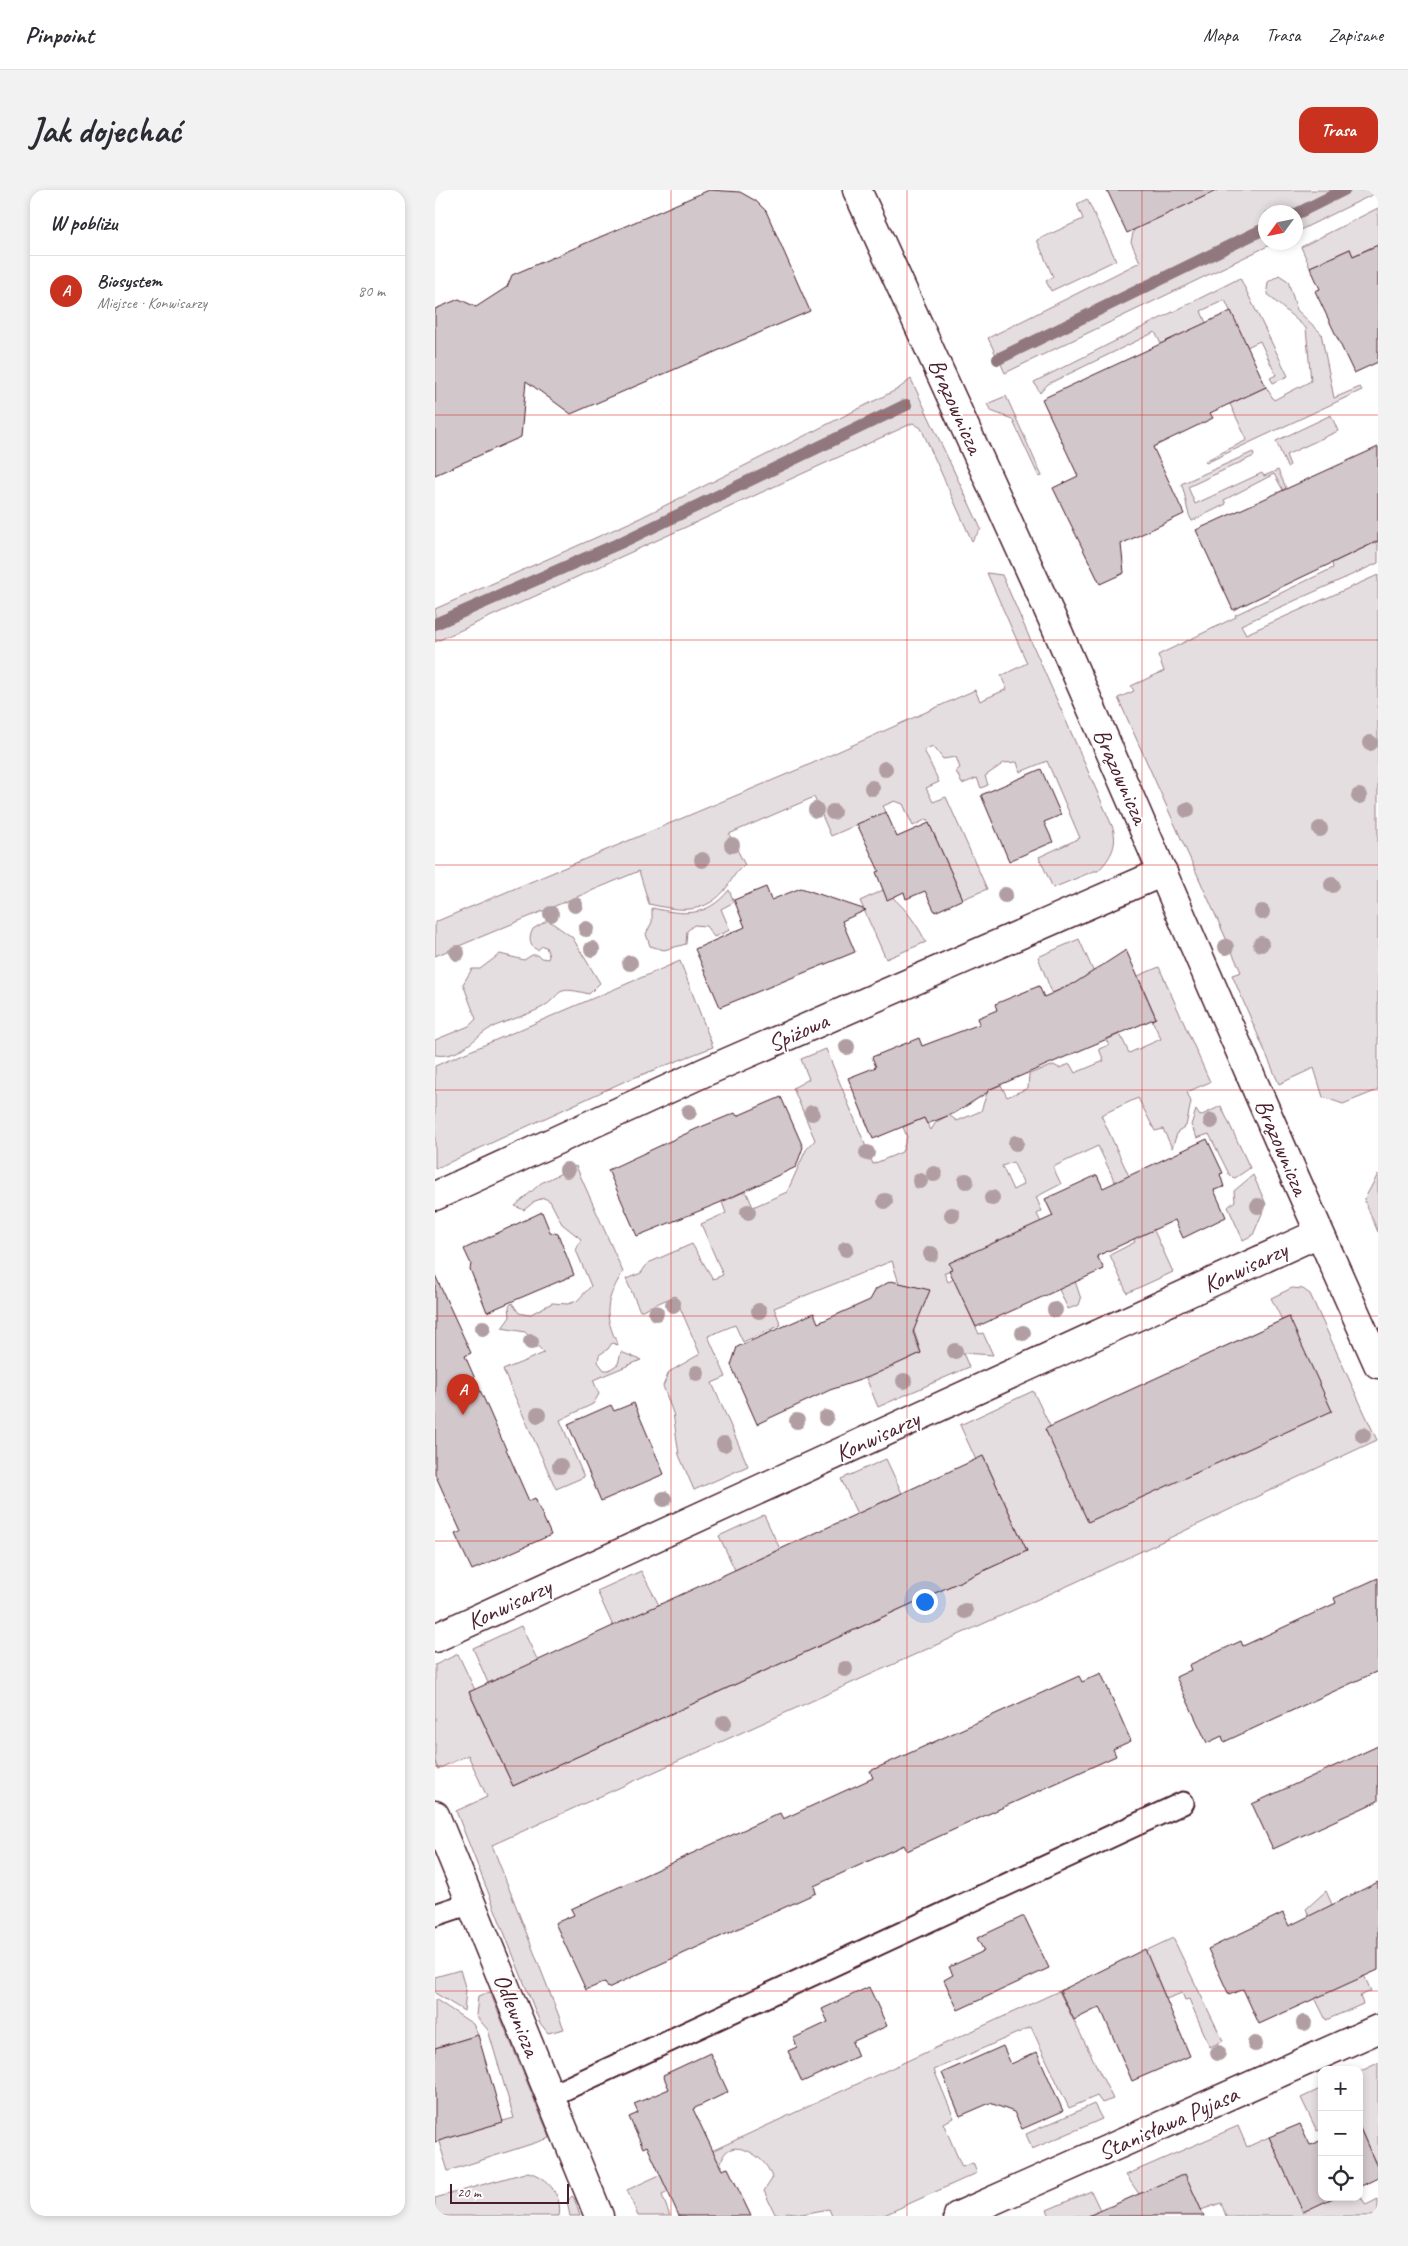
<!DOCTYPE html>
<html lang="pl">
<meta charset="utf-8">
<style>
:root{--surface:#fff;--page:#f2f2f3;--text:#2b2b33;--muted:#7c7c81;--line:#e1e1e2;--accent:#c8321e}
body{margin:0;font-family:Caveat,sans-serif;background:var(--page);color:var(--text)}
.controls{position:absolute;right:15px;bottom:15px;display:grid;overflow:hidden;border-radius:10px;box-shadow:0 2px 8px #0003}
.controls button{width:45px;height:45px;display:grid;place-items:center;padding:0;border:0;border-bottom:1px solid var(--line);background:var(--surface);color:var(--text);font:25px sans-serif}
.compass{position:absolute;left:823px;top:15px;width:45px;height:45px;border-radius:50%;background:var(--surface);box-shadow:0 2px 8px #0003;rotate:237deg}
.scale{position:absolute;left:15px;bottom:12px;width:119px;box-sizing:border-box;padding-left:5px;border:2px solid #4a1f2b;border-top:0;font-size:14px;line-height:18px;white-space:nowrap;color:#4a1f2b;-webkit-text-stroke:4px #fff;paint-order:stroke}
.you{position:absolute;left:489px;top:1411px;width:18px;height:18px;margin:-12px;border:4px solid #fff;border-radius:50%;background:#1a73e8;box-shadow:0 0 0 8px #1a73e833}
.badge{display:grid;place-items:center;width:32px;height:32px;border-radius:50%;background:var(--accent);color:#fff;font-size:16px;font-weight:700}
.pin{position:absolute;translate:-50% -41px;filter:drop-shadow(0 1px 2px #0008)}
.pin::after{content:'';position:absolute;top:26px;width:18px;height:15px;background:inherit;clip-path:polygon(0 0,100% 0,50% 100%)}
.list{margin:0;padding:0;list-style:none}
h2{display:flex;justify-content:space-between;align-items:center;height:65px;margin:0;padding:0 20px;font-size:21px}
h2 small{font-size:16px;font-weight:400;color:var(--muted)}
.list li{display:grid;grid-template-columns:32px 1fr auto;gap:15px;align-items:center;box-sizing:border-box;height:70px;padding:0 20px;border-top:1px solid var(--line)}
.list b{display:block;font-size:19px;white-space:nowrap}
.list p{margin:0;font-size:16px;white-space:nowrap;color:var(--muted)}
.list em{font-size:16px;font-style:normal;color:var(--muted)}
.icon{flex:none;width:28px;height:28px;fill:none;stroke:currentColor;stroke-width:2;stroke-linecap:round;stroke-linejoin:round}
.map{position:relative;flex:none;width:943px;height:2026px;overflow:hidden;border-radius:15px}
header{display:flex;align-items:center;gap:30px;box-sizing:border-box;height:70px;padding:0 25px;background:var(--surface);border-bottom:1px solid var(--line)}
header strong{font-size:24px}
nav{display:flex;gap:28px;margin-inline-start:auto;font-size:18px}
.intro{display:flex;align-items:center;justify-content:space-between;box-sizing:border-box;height:120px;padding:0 30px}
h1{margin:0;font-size:35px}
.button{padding:12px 22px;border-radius:15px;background:var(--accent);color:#fff;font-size:18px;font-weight:700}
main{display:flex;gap:30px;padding:0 30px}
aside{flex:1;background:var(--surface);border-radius:15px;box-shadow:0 2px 8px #0003}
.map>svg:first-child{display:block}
</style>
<header>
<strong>Pinpoint</strong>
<nav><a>Mapa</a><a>Trasa</a><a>Zapisane</a></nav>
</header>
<div class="intro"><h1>Jak dojechać</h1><a class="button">Trasa</a></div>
<main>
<aside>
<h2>W pobliżu<small></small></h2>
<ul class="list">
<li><span class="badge">A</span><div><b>Biosystem</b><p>Miejsce · Konwisarzy</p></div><em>80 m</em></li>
</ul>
</aside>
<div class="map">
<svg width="943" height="2026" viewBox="0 0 943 2026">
<rect width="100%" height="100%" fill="#fff"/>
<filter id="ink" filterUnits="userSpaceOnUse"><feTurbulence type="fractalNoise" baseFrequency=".02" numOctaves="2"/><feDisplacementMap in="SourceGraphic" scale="10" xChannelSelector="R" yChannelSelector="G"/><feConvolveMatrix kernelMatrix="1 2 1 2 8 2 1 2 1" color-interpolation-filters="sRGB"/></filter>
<g filter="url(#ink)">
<g fill="#e5dee0" stroke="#987e86" fill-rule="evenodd">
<polygon points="773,0 901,0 855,22 831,22 830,35 561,165 553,148 705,72 696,52 699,39 774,4"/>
<polygon points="917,0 943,0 943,2 861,42 861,27"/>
<polygon points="652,9 681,70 616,101 611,91 618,87 602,50 648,29 642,14"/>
<polygon points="943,18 943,63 939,56 918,66 915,59 875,77 866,57"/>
<polygon points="830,42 831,52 839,53 570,183 565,172"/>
<polygon points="844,85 853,91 862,120 886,143 899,208 925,197 927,200 771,273 770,271 812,250 795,214 831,197 839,210 876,191 871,138 834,106 832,100 833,92"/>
<polygon points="805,88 853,186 838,193 835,188 841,185 825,151 812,157 790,110 766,121 771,133 726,154 720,142 613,194 605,203 599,192"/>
<polygon points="476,189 546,339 537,351 486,238 478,233 0,452 0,438 187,355 472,218 469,213 184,352 0,432 0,419 205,328 463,199"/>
<polygon points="571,206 607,286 604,287 577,229 556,221 552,214"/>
<polygon points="896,225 903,241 851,265 855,275 852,277 841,251"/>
<path d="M818,262L819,266L753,297L760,314L827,283L829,286L843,280L851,298L848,300L839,284L789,310L791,314L757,331C750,319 752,306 746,294Z"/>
<polygon points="943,351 943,373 806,435 811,444 943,385 943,900 908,914 888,907 879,878 844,894 797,785 806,782 683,508 699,501 696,496 729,481 723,465 801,427 800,425 898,378 897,373"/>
<path d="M552,383L567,385L678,638C683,657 675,668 663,681H659L618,698L604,667L645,648L612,571L585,582L582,572L569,573L550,586L553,595L546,598L542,588L527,594L521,581L525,578L521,567L508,569L498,556L489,560L504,592L491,598L498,612L511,607L552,699L528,709L492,629L478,636L468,614L460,611L448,616L451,622L396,646L379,607L294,644L310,675C299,682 297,691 289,701C267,726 241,720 214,714L204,681L0,766V732L369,577L540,500L545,511L572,499L566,486L592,473Z"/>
<path d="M294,700L299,712L286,719L295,740L279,747L271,736L259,735L252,741L251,754L229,760L215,756L211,744L217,732V718C249,725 271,728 294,700Z"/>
<path d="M448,700C467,713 481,732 491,752L451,769L425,711Z"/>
<path d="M113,730L137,747L165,793L154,804C115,794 130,806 104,819C90,826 74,830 60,836C39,845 28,869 0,865V850L34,836L41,829L28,794L37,779H45L65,764L89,770L97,765H103L106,768L113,769L114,766L111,757L107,756L103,760C93,757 94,746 98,739Z"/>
<polygon points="644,749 660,785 617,803 603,767"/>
<polygon points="245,771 278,857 188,892 0,979 0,876"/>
<path d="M724,777L775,892L752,902L756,912L751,936L743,941L737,958L728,939L720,941L703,908L666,925L738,1082L692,1103L675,1065L700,1052L683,1014L689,1011L663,956L618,977L626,994L601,1007L607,1021L602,1024L617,1056L640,1091L646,1109L644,1115L633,1119L621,1093L515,1073L517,1079L509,1083L513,1092L519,1089L544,1144L548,1143L558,1165L528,1163L534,1177L443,1217L431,1188L486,1163L457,1071L339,1118L346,1135L308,1152L300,1135L273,1146L291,1187L277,1193L313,1276L259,1300L244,1265L238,1223L228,1196L234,1182L265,1164L240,1106L205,1121L191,1089L206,1083L213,1073L257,1054L278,1089L288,1085L266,1034L291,1023L287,1012L311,1001L318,1017L352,1002L371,960L380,950L358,898L374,889L366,869L391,859L438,974L467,962L472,947L468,937L489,928L496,940L501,932L514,925L522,931L546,921L553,900L566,895L572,907L593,898L594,884L619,875L624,878L635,874L640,883L669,871L664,859L674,855L671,850L685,844L694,863L726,849L717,830L721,828L703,786ZM578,972L589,994L578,1000L567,976Z"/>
<polygon points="786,916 815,978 800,988 795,986 774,944 762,948 756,935 761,920 765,926"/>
<path d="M141,976L188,1082C170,1111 168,1124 183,1155L177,1153L173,1159L164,1165L163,1172L169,1180H174L183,1174L186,1162L206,1170L158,1190L164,1204L158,1214L125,1230L149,1287L121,1299L68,1180L109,1163L90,1142L67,1138L75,1127L74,1116L77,1113L84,1123L94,1125L117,1113L133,1114L142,1111L156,1096L141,1060L146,1049L127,1034L115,1011L109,1008L100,1011L89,1020L80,1016L106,993Z"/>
<polygon points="943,984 943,1042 929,1010"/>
<polygon points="818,985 831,1014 818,1045 808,1050 793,1017 800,1011 799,1001"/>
<polygon points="857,1098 868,1099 875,1104 942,1250 641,1392 57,1655 129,1839 113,1843 105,1833 21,1621 52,1607 33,1565 3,1579 0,1571 0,1475 23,1464 40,1500 34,1502 78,1596 592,1361 549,1268 541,1270 525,1235 598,1201 615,1236 611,1240 854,1127 847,1130 836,1108"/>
<polygon points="451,1269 467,1303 422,1324 406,1289"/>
<polygon points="329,1325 345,1359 300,1380 284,1346"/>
<polygon points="206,1381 224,1415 178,1436 162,1401"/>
<polygon points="86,1436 103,1471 53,1493 38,1458"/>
<polygon points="891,1701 936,1801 925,1806 928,1814 891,1830 880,1808 882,1745 871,1719"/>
<polygon points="738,1748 788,1851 775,1857 754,1809 750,1810 747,1803 731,1809 721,1786 652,1788"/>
<polygon points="25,1780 31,1800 29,1821 0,1803 0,1787"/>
<path d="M624,1801L678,1909L667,1913L662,1906L634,1918L596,1837L499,1880L519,1928L508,1933L527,1977L538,1973L542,1983L447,2026H397L394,2019L367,2024L352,2022L348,2026L340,2024L329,2001L337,1989C334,1965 287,1940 286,1977L227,2005L235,2026H203L192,2000Z"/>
<polygon points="55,1802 115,1948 13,1981 3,1949 79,1928 53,1840 41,1826 43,1806"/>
<polygon points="0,1809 38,1834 43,1845 0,1858"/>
<polygon points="943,1873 943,1970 940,1972 924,1936 924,1882"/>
<polygon points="887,1898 887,1939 882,1941 866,1908"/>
<polygon points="659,1914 667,1929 597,1959 591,1944"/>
<polygon points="803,1936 812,1957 834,1947 868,2021 900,2007 924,2007 924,2004 931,2015 943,2009 943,2026 791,2026 786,2013 766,2020 704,2004 691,1985"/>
<path d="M93,1982C112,1987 128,2005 124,2026H0V2008Z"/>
<polygon points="656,2001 668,2026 615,2026 612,2020"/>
<polygon points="137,2006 139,2008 145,2026 135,2026 132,2012"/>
</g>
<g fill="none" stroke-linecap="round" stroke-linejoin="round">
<g stroke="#91787e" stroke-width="12">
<polyline points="861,24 909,0"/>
<polyline points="563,169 831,38"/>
<polyline points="0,434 185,353 471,215"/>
</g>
</g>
<g fill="#d2c7cb" stroke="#4a1f2b">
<polygon points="274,0 305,2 321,11 331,21 375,121 136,224 91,191 86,247 0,285 0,119 24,109 41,117 72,97 77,85"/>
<polygon points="672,0 783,0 692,43"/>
<polygon points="943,55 943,172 919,183 880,101 885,99 875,77 915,59 918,66"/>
<polygon points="796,121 831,197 775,223 778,228 718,257 749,324 686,354 689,383 665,394 618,298 643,286 607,209"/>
<polygon points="943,257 943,351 798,420 761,340"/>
<polygon points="606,579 626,625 609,632 618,652 574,671 546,605"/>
<polygon points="451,622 462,647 494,633 528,709 500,722 490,701 471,709 469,702 452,710 441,682 444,681 422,634"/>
<polygon points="331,697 336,710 366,698 431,720 407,731 420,762 285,817 260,759 310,737 299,710"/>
<polygon points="691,760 721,828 553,900 553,902 520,923 492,934 489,928 438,949 413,888 441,877 437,867 484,848 487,856 545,834 543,828 562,820 560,814 604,796 609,807 640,793"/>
<polygon points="346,907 368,957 361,977 284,1013 202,1046 173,980 261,939 300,923 302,926"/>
<polygon points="772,949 788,983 785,984 789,997 779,1000 791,1027 748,1048 740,1030 662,1066 669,1079 541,1137 514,1080 517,1079 514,1073 618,1026 610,1009 662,985 668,998"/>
<polygon points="107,1022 115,1042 123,1044 139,1085 52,1122 35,1079 36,1074 29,1059"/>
<polygon points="0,1085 36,1163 30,1166 94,1311 100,1308 116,1345 37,1380 20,1344 26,1342 0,1284"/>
<polygon points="456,1091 495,1100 478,1142 486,1163 434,1187 395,1200 322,1234 296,1175 302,1157 379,1123 383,1133 435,1110 441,1099"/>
<polygon points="854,1127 897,1221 653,1332 610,1239"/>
<polygon points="199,1213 229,1284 166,1311 133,1234 176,1215 179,1221"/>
<polygon points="548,1266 592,1361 78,1596 34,1502"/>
<polygon points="943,1388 943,1481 789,1552 787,1546 772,1553 741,1487 756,1480 754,1475 806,1451 808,1456 901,1413 899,1408"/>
<polygon points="666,1483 696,1551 678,1559 681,1566 472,1661 469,1655 447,1665 379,1696 381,1703 173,1798 170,1792 151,1800 120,1733 139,1725 136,1719 345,1623 348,1629 438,1588 435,1581 644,1486 647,1492"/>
<polygon points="943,1556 943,1611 838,1659 817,1614"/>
<polygon points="943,1692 943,1780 824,1834 808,1799 794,1805 773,1759 848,1723 854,1736"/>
<polygon points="589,1726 614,1778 523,1820 509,1790 518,1785 514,1777 549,1761 542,1748"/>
<polygon points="710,1759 755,1866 697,1891 665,1817 639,1830 625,1801"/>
<polygon points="434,1797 452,1836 417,1852 423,1866 367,1892 353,1861 362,1857 359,1848 393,1832 387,1819"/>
<polygon points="43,1845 68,1932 0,1952 0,1858"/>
<polygon points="568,1856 576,1874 602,1862 628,1921 587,1939 579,1922 555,1913 525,1926 507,1883"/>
<polygon points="275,1863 293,1902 258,1919 287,1980 293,1978 316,2026 244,2026 212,1956 208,1958 194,1927 203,1923 199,1914 234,1899 228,1885"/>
<polygon points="865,1934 875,1955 887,1950 887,2007 900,2007 868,2022 834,1947"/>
<polygon points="924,1936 943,1979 943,1988 924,1997"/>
<polygon points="750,1984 769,2026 653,2026"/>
</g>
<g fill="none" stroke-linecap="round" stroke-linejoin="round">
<g stroke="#4a1f2b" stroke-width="25">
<g id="service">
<polyline points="0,1725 36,1713"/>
<polyline points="115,1906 748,1613"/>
</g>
</g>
<g stroke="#4a1f2b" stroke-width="31">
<g id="minor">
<polyline points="422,0 621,437 851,967 943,1174"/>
<polyline points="0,1006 270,882 728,682"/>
<polyline points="0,1448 884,1043"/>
<polyline points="0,1625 164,2026"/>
<polyline points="523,2026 943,1839"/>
</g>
</g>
<use href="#service" stroke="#fff" stroke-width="21"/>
<use href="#minor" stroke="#fff" stroke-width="28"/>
</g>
<g fill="#b19ea3">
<circle cx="935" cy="553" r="8"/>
<circle cx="450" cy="579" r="8"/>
<circle cx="437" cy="598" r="8"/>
<circle cx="924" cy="606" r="8"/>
<circle cx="381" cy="620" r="8"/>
<circle cx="752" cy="620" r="8"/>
<circle cx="398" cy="622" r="8"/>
<circle cx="885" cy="639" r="8"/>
<circle cx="297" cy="655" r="8"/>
<circle cx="267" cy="670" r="8"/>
<circle cx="897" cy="695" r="8"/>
<circle cx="570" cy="705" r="8"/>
<circle cx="140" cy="715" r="8"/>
<circle cx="827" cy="722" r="8"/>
<circle cx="116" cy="724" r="8"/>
<circle cx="151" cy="739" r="8"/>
<circle cx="826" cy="754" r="8"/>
<circle cx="791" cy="757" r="8"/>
<circle cx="157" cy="759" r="8"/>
<circle cx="22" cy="763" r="8"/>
<circle cx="195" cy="773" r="8"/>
<circle cx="412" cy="857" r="8"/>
<circle cx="254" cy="922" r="8"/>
<circle cx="377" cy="923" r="8"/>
<circle cx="776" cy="931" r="8"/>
<circle cx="581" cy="953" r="8"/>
<circle cx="432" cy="963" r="8"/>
<circle cx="132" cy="980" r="8"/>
<circle cx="499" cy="984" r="8"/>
<circle cx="485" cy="991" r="8"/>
<circle cx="531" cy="991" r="8"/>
<circle cx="557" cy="1008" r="8"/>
<circle cx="450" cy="1011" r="8"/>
<circle cx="823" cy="1016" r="8"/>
<circle cx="313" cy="1022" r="8"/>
<circle cx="517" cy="1025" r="8"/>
<circle cx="411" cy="1059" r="8"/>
<circle cx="496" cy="1064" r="8"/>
<circle cx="238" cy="1115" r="8"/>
<circle cx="620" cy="1120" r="8"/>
<circle cx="324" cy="1121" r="8"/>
<circle cx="221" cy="1123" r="8"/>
<circle cx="48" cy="1138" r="8"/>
<circle cx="588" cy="1143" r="8"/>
<circle cx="96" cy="1152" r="8"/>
<circle cx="520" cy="1161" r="8"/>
<circle cx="262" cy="1183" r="8"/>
<circle cx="469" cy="1191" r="8"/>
<circle cx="103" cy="1225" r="8"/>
<circle cx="391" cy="1228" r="8"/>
<circle cx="362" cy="1231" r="8"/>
<circle cx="928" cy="1245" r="8"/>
<circle cx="289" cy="1254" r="8"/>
<circle cx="125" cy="1276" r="8"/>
<circle cx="229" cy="1309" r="8"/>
<circle cx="530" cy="1421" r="8"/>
<circle cx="410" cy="1479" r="8"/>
<circle cx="289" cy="1533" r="8"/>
<circle cx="869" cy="1833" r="8"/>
<circle cx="820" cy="1854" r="8"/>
<circle cx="783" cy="1863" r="8"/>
</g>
</g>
<path fill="none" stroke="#d62828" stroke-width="1" stroke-opacity="0.55" d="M236,0V2026M472,0V2026M707,0V2026M0,225H943M0,450H943M0,675H943M0,900H943M0,1126H943M0,1351H943M0,1576H943M0,1801H943"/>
<g text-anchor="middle" stroke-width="4" stroke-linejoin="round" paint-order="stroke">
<g font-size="24" fill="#4a1f2b" stroke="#fff">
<text transform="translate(521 216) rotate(66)" y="8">Brązownicza</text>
<text transform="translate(686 586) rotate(66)" y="8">Brązownicza</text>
<text transform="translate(363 842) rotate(-24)" y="8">Spiżowa</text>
<text transform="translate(847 957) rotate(67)" y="8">Brązownicza</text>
<text transform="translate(810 1077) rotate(-25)" y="8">Konwisarzy</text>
<text transform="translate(442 1246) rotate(-25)" y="8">Konwisarzy</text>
<text transform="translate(74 1414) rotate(-25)" y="8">Konwisarzy</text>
<text transform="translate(82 1825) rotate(68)" y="8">Odlewnicza</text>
<text transform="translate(733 1933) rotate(-24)" y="8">Stanisława Pyjasa</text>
</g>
</g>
</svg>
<div class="controls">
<button>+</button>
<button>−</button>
<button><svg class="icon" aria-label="locate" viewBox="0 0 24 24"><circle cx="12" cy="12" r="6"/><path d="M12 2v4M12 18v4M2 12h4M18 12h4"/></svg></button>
</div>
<svg class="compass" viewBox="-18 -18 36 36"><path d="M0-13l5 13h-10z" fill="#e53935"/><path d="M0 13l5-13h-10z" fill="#7c7c81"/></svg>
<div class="scale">20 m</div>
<div class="you"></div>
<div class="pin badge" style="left:28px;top:1225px">A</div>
</div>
</main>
